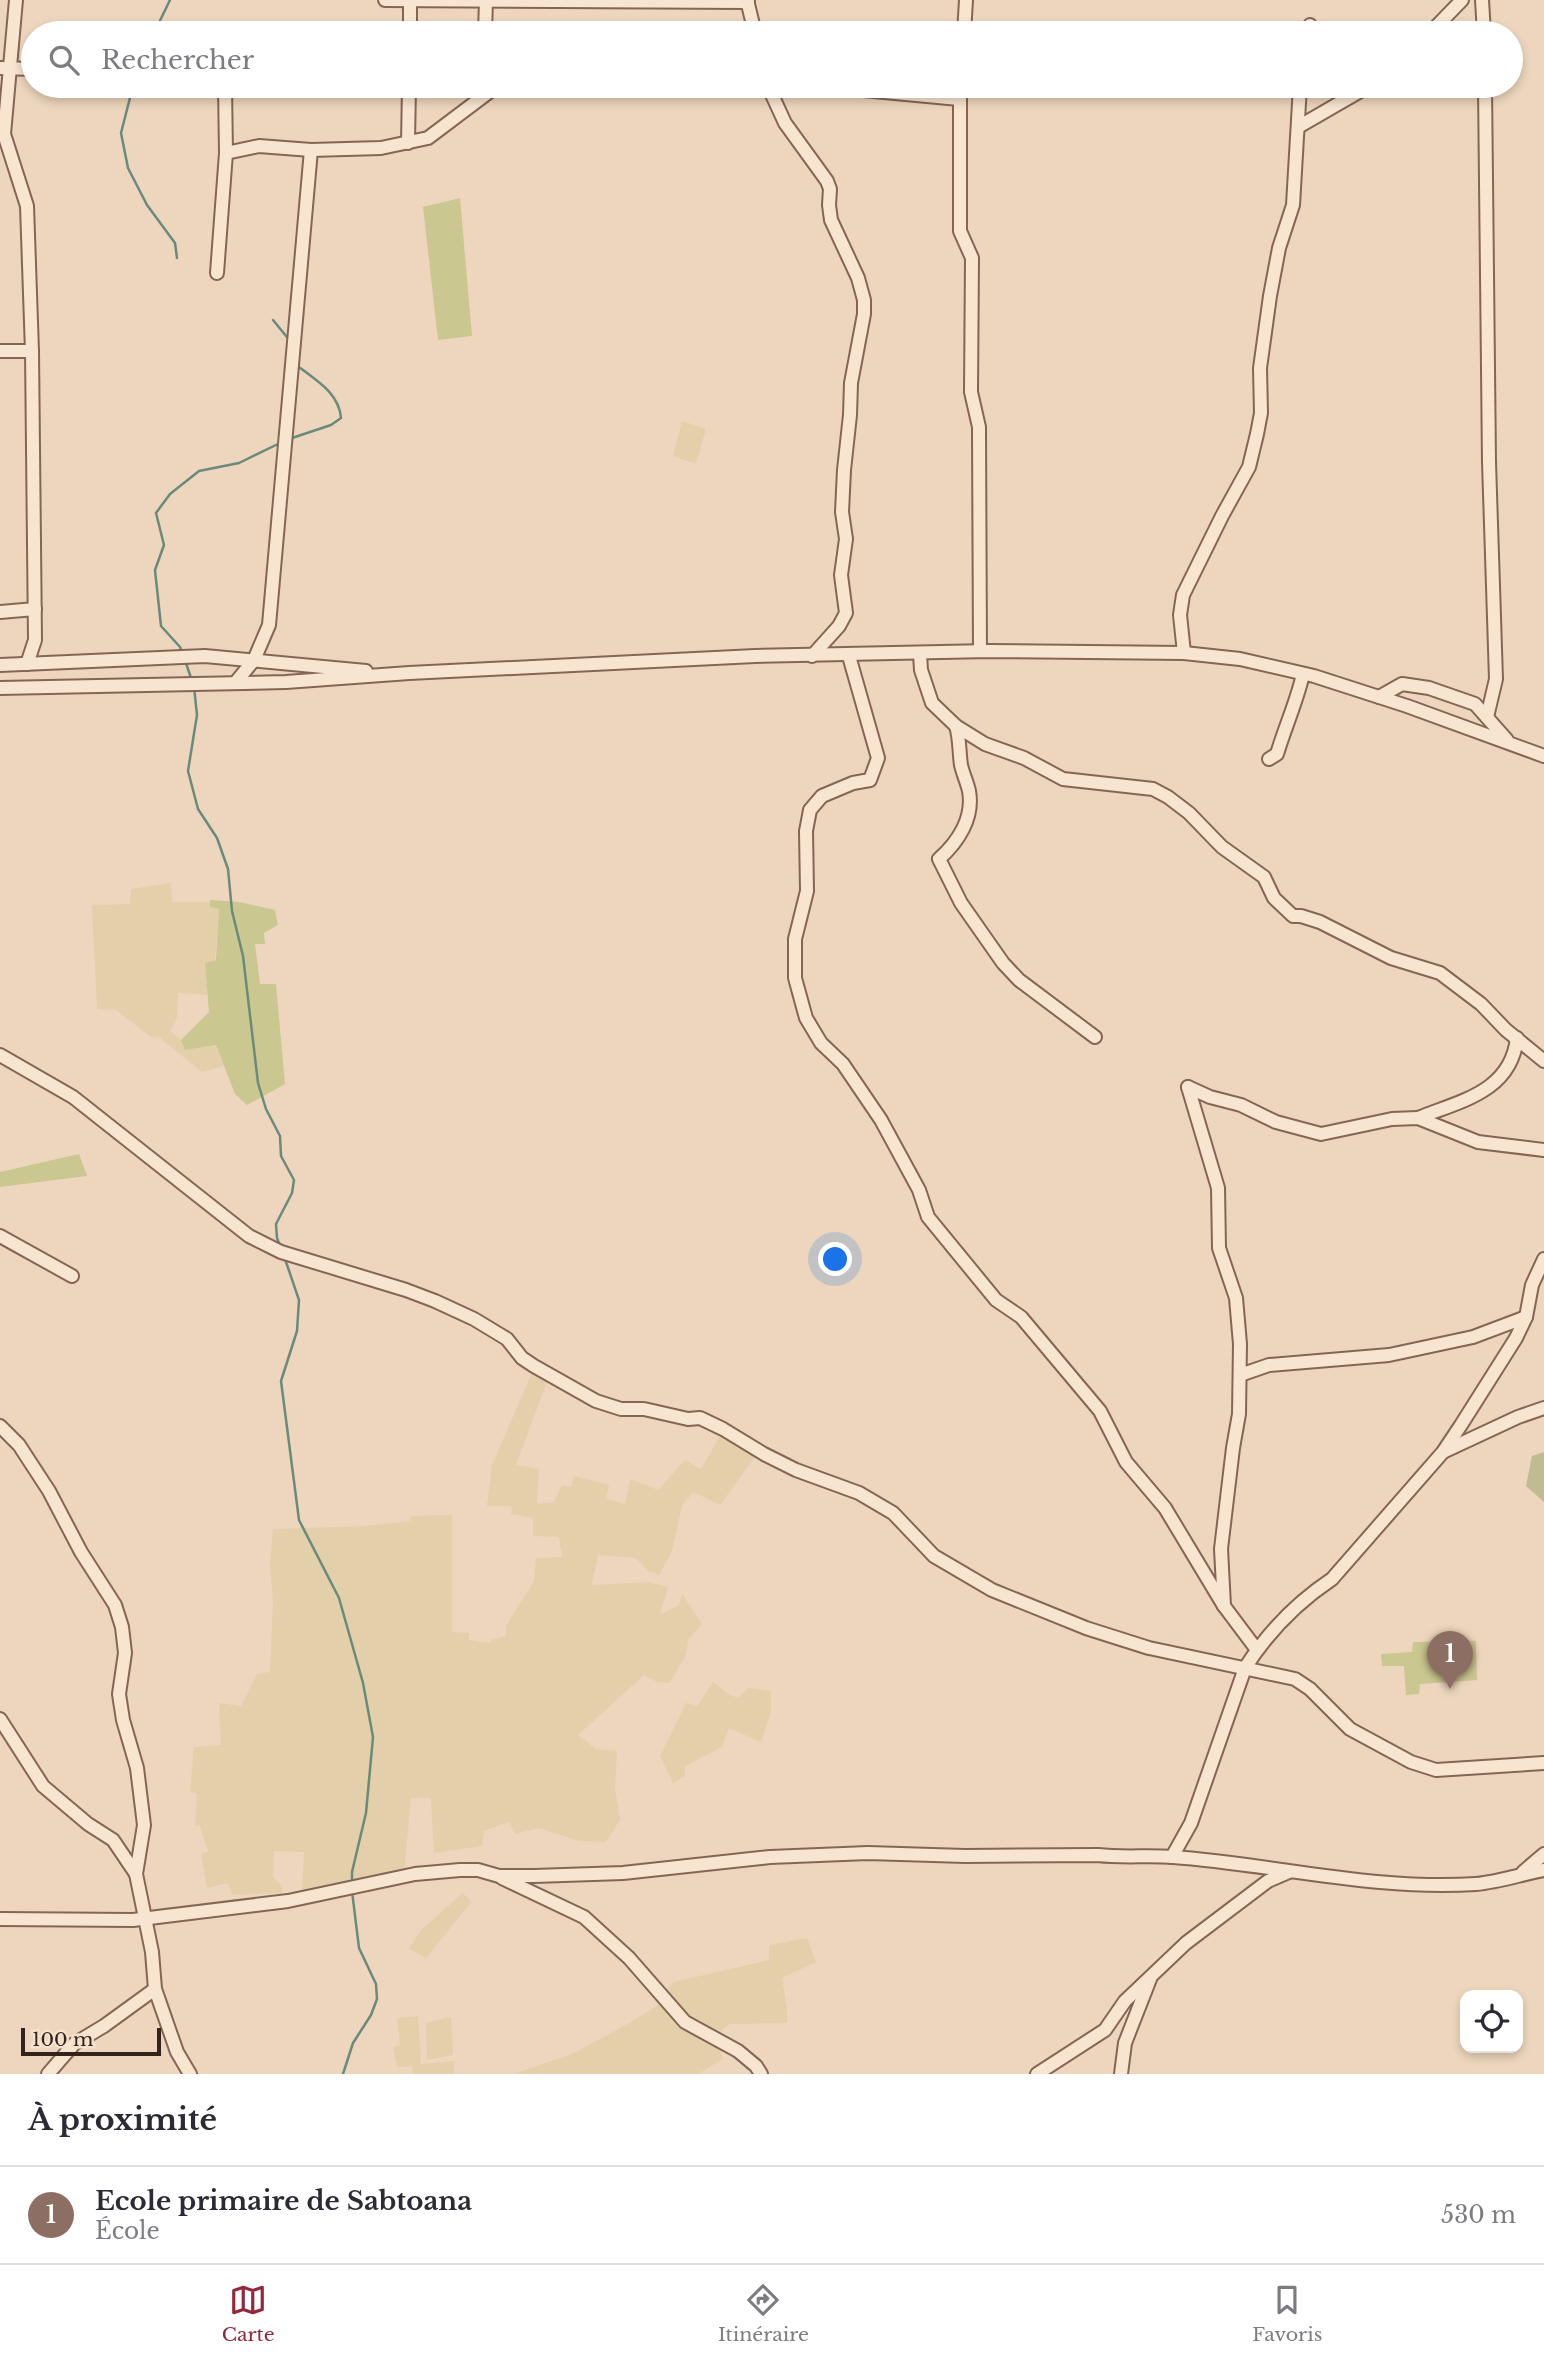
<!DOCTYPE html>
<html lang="fr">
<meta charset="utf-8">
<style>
:root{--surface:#fff;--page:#f2f2f3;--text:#2b2b33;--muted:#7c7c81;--line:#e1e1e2;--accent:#93273c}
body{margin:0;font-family:"Libre Baskerville",serif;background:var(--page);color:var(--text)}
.controls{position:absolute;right:21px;bottom:21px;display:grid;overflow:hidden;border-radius:14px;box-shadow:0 4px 10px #0003}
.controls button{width:63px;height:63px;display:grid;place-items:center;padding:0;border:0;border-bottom:2px solid var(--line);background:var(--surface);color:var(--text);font:35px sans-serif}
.scale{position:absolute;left:21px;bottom:18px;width:140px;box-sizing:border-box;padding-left:7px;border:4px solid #34231b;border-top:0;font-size:19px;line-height:24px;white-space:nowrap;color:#34231b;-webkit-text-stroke:5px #f5e1cc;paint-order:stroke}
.you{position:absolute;left:836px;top:1260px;width:24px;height:24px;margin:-18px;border:5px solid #fff;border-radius:50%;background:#1a73e8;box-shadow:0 0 0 10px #1a73e833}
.badge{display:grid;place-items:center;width:46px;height:46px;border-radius:50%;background:var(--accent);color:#fff;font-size:23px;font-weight:700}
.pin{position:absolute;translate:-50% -58px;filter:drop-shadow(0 2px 4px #0008)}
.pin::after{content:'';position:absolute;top:37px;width:24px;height:21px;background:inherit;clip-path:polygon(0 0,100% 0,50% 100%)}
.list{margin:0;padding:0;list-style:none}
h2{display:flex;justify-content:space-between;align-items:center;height:91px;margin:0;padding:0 28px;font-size:30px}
h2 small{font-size:23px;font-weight:400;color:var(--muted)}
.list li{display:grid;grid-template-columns:46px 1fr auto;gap:21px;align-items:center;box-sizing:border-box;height:98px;padding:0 28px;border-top:2px solid var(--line)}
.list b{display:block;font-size:26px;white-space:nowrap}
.list p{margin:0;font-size:23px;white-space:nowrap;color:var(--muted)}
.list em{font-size:23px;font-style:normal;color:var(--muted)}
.icon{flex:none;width:38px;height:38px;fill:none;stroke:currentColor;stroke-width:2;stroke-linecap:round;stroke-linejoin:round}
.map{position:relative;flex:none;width:1544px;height:2074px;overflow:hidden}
.search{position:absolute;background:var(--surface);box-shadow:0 4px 10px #0003;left:21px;right:21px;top:21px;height:77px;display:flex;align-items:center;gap:18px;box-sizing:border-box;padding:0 24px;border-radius:38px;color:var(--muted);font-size:26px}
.sheet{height:189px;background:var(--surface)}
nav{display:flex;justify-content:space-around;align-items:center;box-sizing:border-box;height:98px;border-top:2px solid var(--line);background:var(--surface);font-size:19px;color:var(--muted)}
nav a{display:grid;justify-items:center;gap:4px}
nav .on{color:var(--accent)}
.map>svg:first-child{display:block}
</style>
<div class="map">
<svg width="1544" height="2074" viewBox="0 0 1544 2074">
<rect width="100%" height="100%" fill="#edd6bd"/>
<g fill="#e3cfaa">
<polygon points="682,421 706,429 696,464 673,456"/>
<polygon points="171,883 172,902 210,902 210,907 219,908 215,960 205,964 208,995 178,993 177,1018 170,1031 181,1040 186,1050 216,1045 223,1066 202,1072 160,1038 151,1037 116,1010 97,1009 92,905 130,904 131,889"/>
<polygon points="534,1368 549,1376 516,1465 539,1469 537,1504 554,1502 562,1485 571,1487 574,1476 609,1485 606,1499 625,1504 630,1479 658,1490 685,1460 701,1469 723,1431 758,1453 720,1505 693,1492 682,1506 672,1551 659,1575 649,1571 636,1558 598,1555 592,1585 649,1582 668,1587 660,1615 679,1605 682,1594 702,1624 688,1640 686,1656 669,1683 657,1682 644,1675 578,1735 596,1749 617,1751 615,1788 620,1820 606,1842 579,1841 539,1828 515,1834 509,1822 484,1831 482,1846 434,1853 431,1798 411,1798 404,1873 302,1890 304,1852 274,1851 273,1877 282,1886 282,1893 232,1895 228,1883 207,1888 201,1854 208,1852 200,1826 195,1826 197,1793 190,1792 194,1747 221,1745 219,1703 241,1706 257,1674 270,1672 273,1601 270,1565 273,1529 367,1526 410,1521 411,1516 452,1515 452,1632 469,1633 469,1640 490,1643 491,1640 506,1636 506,1626 534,1581 536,1558 562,1557 559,1537 533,1536 533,1518 511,1514 512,1506 487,1506 492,1465"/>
<polygon points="713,1682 730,1695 738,1698 748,1688 771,1691 771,1712 761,1742 729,1728 722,1747 685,1766 685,1776 673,1783 660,1756 686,1703 697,1706"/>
<polygon points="463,1893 471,1902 426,1958 409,1949 421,1930"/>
<polygon points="807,1938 816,1962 782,1978 787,2009 787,2023 730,2024 715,2035 723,2059 698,2074 513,2074 572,2054 633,2021 667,1999 663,1992 674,1982 769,1960 769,1945"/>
<polygon points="418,2016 421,2064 454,2061 454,2074 413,2074 412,2066 397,2067 393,2047 400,2045 397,2018"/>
<polygon points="451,2017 453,2055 427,2060 426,2023"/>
</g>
<g fill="#cbc791">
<polygon points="460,198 472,336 438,340 423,207"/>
<polygon points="210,900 239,902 275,910 278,925 264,933 265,944 255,944 260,984 276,984 285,1084 247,1105 235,1094 216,1045 185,1050 181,1040 209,1012 205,963 216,960 219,909 210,907"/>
<polygon points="79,1154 87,1176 0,1187 0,1172"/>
<polygon points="1476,1641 1477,1680 1420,1684 1419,1694 1406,1695 1404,1666 1382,1666 1381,1654 1412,1652 1413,1642"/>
</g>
<polygon fill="#bfbc91" points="1544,1452 1544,1502 1526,1486 1532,1456"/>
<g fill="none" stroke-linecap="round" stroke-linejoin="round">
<g stroke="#698b7c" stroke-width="2.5">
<polyline points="154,33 170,0"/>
<polyline points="133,86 121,133 128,168 147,205 175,243 177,258"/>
<polyline points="273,320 291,342"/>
<path d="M289,439L331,425L341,418C339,393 317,381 299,367L298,364"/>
<polyline points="183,654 180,647 161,626 155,570 164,545 156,513 170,494 199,471 239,463 280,443"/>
<polyline points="185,660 192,681"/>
<polyline points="194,687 197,715 188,771 198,809 217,838 228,869 232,911 243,956 258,1083 266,1109 280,1136 281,1156 294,1180 292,1193 276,1224 277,1238 280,1246"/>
<polyline points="285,1259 299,1300 297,1331 281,1381 299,1520 339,1598 363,1683 373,1737 366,1813 352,1872 352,1885"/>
<polyline points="343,2074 353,2043 371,2015 377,1999 376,1984 359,1948 352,1891"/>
</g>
<g stroke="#856656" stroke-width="16">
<g id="minor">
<polyline points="16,0 4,134 27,206 32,351 35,640 27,664"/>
<polyline points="385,0 748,2"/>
<polyline points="747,0 755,33"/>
<polyline points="1482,0 1484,33"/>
<polyline points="410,33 410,0"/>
<polyline points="485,33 486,0"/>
<polyline points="964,33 966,0"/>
<polyline points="1308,33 1310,25"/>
<polyline points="1430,33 1462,0"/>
<polyline points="0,68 33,69"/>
<polyline points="708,86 709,86"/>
<polyline points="768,86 785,123 827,181 830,189 829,205 831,220 858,278 864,300 864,314 851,383 850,415 844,470 842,512 846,539 841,575 846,613 839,626 812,656"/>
<polyline points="820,86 959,99"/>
<polyline points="960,86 960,231 972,258 971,392 979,427 980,651"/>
<polyline points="1485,86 1489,462 1496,679 1487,717"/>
<polyline points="1298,127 1369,86"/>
<polyline points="408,143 409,86"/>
<polyline points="226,153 259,146 311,150 381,148 428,138 497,86"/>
<polyline points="217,273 226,153 225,86"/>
<polyline points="0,351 32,351"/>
<polyline points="0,612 35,609"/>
<polyline points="1184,653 1180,615 1183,595 1222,516 1249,467 1257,434 1261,413 1260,368 1270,296 1279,248 1293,205 1300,86"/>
<polyline points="920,654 921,670 932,703 956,726 985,744 1024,758 1063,779 1153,789 1168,797 1189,813 1222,847 1264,877 1274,898 1293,916 1301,916 1320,922 1391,958 1440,973 1481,1004 1506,1030 1544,1061"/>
<polyline points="849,656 878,758 870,780 853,783 822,796 810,810 806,831 807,891 795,939 795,978 806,1018 821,1043 843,1064 881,1120 919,1190 928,1217 996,1300 1021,1317 1100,1411 1126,1462 1165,1508 1224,1606"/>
<polyline points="0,665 205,656 366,671"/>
<polyline points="235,683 254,660 269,625 311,150"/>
<polyline points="0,688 286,682 409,673 755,656 989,651 1184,653 1240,659 1314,676 1407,706 1544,756"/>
<polyline points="1379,697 1402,684 1429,688 1475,704 1507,740"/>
<path d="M956,726C960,739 959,752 961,765C963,774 967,782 969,791C974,818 958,842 939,859L961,903L1003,963L1019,980L1095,1037"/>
<path d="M1269,759L1277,754C1285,727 1297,701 1303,674"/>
<polyline points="0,1055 73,1097 249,1236 281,1252 406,1290 435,1301 474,1319 507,1339 522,1358 534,1366 596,1401 621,1409 644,1409 688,1419 700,1418 723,1429 764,1454 796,1470 859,1493 893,1513 934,1556 992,1590 1086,1628 1149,1648 1295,1679 1310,1689 1350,1729 1411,1762 1436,1770 1544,1763"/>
<polyline points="1188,1087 1218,1188 1219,1248 1236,1298 1240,1344 1239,1414 1233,1448 1221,1549 1224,1606 1257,1650"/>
<polyline points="1188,1087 1210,1097 1241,1105 1276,1122 1321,1134 1392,1119 1418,1118 1478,1142 1544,1150"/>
<path d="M1418,1118C1460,1101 1511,1092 1517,1038"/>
<polyline points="0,1236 72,1276"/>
<polyline points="1240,1375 1269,1365 1389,1355 1473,1337 1526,1317"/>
<polyline points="0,1426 19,1445 49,1491 81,1552 115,1605 122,1627 125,1653 119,1694 123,1720 137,1768 144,1825 136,1874 152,1952 155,1989 177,2052 190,2074"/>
<polyline points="1445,1451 1518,1417 1544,1408"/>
<polyline points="0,1719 43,1786 88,1824 113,1840 136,1874"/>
<path d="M1172,1857L1191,1823L1245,1668C1268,1632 1296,1603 1332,1579L1443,1452L1461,1425L1516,1338L1526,1317L1532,1285L1544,1259"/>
<polyline points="1523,1872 1544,1854"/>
<polyline points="502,1878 584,1917 629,1958 685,2022 738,2051 756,2066 761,2074"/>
<path d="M0,1919L133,1920L288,1901L415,1874L460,1870H478L499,1876H534L623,1873L770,1857L868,1853L965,1856L1098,1855C1123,1858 1148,1855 1173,1857C1272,1864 1376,1891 1476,1884C1499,1882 1522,1874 1544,1870"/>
<polyline points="48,2074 74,2044 104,2026 155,1989"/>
<polyline points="1037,2074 1105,2030 1125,2001 1186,1943 1268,1881 1289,1872"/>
<polyline points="1121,2074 1125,2043 1150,1979"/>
</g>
</g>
<use href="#minor" stroke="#f8e5d0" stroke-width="12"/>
</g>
</svg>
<div class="controls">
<button><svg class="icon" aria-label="locate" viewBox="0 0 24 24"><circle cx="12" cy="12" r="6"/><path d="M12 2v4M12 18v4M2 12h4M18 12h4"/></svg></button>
</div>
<div class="scale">100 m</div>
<div class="you"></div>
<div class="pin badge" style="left:1450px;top:1689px;background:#8d6e63">1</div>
<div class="search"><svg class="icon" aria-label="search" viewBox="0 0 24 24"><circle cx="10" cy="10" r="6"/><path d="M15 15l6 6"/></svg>Rechercher</div>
</div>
<section class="sheet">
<h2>À proximité<small></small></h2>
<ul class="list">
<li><span class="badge" style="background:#8d6e63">1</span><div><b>Ecole primaire de Sabtoana</b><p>École</p></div><em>530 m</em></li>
</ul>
</section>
<nav>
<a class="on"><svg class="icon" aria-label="map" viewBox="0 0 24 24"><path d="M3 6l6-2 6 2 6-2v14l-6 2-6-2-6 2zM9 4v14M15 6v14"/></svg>Carte</a>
<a><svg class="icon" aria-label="directions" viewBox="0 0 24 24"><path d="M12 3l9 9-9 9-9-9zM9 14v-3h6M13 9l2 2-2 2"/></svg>Itinéraire</a>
<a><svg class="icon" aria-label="saved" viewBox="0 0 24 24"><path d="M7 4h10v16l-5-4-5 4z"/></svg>Favoris</a>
</nav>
